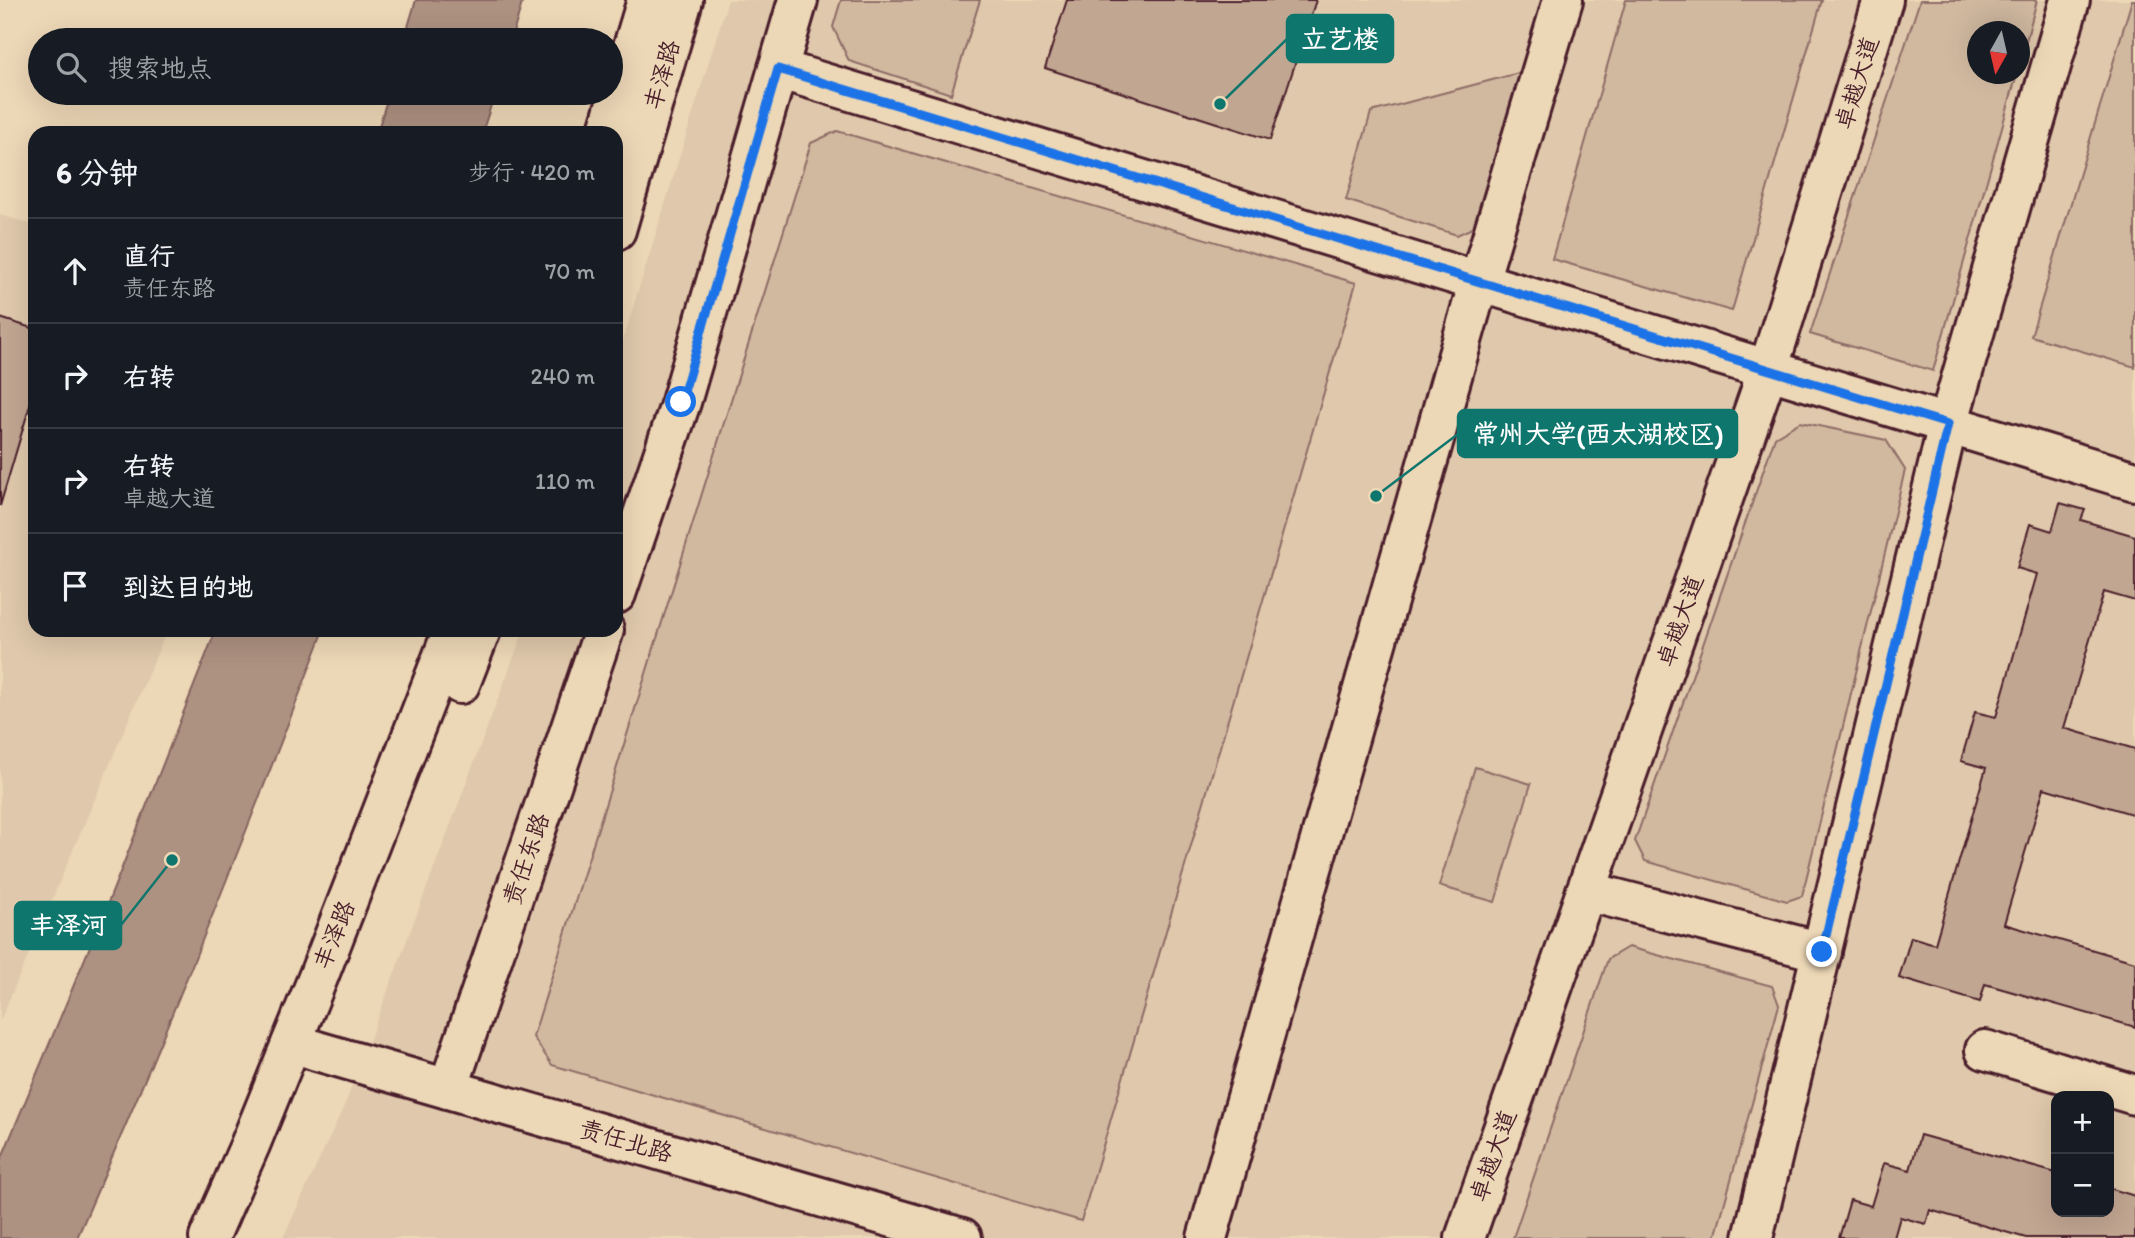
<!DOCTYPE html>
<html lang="zh">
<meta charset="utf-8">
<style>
:root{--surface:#171b24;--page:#20242c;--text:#f1f3f6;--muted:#9ea1a6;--line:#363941}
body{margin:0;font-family:Itim,"LXGW WenKai TC",sans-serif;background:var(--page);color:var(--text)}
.controls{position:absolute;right:21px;bottom:21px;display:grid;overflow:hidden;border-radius:14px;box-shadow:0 7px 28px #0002}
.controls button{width:63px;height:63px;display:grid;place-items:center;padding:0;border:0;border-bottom:2px solid var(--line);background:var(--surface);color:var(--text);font:35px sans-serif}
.compass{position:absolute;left:1967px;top:21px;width:63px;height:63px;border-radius:50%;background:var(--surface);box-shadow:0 7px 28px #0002;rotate:188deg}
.stop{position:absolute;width:21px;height:21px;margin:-16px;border:5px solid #1a73e8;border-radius:50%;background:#fff}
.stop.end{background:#1a73e8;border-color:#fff;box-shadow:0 2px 7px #0008}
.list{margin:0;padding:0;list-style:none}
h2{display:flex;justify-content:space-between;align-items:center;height:91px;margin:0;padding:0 28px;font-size:30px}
h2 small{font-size:23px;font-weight:400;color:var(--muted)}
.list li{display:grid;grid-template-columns:46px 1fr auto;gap:21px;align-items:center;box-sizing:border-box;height:105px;padding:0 28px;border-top:2px solid var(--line)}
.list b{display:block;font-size:26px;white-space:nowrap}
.list p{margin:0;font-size:23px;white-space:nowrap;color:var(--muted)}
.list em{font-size:23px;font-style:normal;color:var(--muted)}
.icon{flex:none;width:38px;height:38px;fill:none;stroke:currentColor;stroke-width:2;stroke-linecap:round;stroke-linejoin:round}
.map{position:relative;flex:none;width:2135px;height:1238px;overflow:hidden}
.search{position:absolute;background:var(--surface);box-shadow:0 7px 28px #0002;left:28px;top:28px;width:595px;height:77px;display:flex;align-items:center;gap:18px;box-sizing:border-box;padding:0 24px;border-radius:38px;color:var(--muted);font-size:26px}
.panel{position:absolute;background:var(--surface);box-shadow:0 7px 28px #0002;left:28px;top:126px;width:595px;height:511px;border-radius:21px}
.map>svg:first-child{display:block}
</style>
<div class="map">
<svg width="2135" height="1238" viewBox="0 0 2135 1238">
<rect width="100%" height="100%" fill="#ecd7b6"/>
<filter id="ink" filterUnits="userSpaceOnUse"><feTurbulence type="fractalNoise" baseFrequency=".0143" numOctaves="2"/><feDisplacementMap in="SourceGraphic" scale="14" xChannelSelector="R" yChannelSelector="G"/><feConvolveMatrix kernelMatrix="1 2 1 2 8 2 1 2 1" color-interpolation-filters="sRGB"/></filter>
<g filter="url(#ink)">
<g fill="#dfc8ab" fill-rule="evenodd">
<path d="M728,0H2135V1238H283L346,1102L524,630H616V363ZM1978,32H2020V74H1978ZM2056,1096H2109V1212H2056Z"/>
<polygon points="0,215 35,225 35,630 167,630 0,1021"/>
</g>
<g fill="#d1b9a0" stroke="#8e6c66" stroke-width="2">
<polygon points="841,0 980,0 951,94 849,61 833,27"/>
<polygon points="1626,0 1822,0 1732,311 1552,259"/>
<polygon points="1920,0 2037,0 2020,64 2020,32 1978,32 1978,74 2017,74 1933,371 1810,334"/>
<polygon points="2132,0 2135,0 2135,367 2031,336"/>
<polygon points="1530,70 1481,224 1457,235 1346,200 1371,112"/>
<polygon points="837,131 1356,283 1081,1221 552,1065 533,1037 811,143"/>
<polygon points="1800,422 1886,440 1905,470 1802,896 1787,901 1645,861 1635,841 1775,437"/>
<polygon points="1475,767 1531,784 1495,902 1439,886"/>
<polygon points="1628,947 1772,986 1779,1005 1715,1238 1513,1238 1608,959"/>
</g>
<g fill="#ad9181" stroke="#85635f" stroke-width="2">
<polygon points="416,0 523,0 511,40 404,40"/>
<polygon points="389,93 495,93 482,133 377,133"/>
<path d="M216,630H324C246,835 165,1037 77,1238H0V1162L106,908Z"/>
</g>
<g fill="#c1a691" stroke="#4a1f2b" stroke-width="2">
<polygon points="1067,0 1316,0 1270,140 1045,68"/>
<polygon points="0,318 35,329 35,388 0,506"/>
<polygon points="2060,503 2085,510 2081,520 2135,536 2135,601 2104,592 2064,728 2135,749 2135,815 2044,788 2004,924 2135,962 2135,1027 1985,984 1980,1002 1899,978 1911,937 1935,944 1986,768 1961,761 1975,712 1996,717 2037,574 2017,568 2030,524 2052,531"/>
<polygon points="1920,1135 2056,1173 2056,1212 2109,1212 2109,1188 2135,1196 2135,1238 2026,1238 1930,1210 1926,1224 1900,1217 1894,1238 1839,1238 1850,1200 1871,1206 1884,1163 1910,1170"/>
</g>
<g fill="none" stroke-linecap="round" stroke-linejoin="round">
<g stroke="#4a1f2b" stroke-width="44">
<g id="minor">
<polyline points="778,69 2135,481"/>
<polyline points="607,133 647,0"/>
<polyline points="616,230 683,0"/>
<polyline points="616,594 681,402 798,0"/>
<polyline points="460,684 481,630"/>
<polyline points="1586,891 1822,952"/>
<polyline points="292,1042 317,1051 962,1238"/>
<polyline points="1985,1050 2135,1095"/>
<polyline points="448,1089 604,630"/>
<polyline points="209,1238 250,1145 319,975 453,630"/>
<polyline points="1207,1238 1479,281 1563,0"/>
<polyline points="1465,1238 1768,370 1883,0"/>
<polyline points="1753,1238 1948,424 2070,0"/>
</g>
</g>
<use href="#minor" stroke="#ecd7b6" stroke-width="38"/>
</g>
</g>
<g fill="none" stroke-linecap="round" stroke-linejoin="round" filter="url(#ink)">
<polyline stroke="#1a73e8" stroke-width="9" points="681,402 778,69 1948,424 1822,952"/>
</g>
<g text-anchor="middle" stroke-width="5" stroke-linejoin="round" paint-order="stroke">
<g font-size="24" fill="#4a1f2b" stroke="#ecd7b6">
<text transform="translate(662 75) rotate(-74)" y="8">丰泽路</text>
<text transform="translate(1857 83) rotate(-73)" y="8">卓越大道</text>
<text transform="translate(1680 621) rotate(-71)" y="8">卓越大道</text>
<text transform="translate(526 859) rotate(-71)" y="8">责任东路</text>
<text transform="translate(334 935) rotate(-68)" y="8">丰泽路</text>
<text transform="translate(626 1141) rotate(16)" y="8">责任北路</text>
<text transform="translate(1493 1156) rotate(-71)" y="8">卓越大道</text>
</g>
</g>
<path fill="none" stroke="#0f766e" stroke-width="2.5" d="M1220 104L1287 39M1376 496L1458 434M172 860L121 925"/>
<g fill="#0f766e" stroke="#ecd7b6" stroke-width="2.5">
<circle cx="1220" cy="104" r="7"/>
<circle cx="1376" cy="496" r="7"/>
<circle cx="172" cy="860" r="7"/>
</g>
<g fill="#0f766e" stroke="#0f766e" stroke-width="2.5">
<rect x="1287" y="15" width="106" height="47" rx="7"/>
<rect x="1458" y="410" width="279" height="47" rx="7"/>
<rect x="15" y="902" width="106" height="47" rx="7"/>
</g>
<g font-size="26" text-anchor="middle" font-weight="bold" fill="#fff">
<text x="1340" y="48">立艺楼</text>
<text x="1598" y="443">常州大学(西太湖校区)</text>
<text x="68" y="934">丰泽河</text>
</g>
</svg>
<div class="controls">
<button>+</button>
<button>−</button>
</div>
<svg class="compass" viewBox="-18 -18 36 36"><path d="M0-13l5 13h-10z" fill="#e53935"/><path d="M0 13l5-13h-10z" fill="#9ea1a6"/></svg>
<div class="stop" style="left:681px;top:402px"></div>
<div class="stop end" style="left:1822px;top:952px"></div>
<div class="search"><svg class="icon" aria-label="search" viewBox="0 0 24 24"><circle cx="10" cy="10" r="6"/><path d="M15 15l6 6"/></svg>搜索地点</div>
<section class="panel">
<h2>6 分钟<small>步行 · 420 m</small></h2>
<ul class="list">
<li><svg class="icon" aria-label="ahead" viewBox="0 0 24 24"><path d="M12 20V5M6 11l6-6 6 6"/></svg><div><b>直行</b><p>责任东路</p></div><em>70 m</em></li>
<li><svg class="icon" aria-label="right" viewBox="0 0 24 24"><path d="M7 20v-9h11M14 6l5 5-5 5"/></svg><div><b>右转</b></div><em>240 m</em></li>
<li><svg class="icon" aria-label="right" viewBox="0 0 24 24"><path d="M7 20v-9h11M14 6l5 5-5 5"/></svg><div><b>右转</b><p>卓越大道</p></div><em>110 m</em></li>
<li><svg class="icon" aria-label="arrive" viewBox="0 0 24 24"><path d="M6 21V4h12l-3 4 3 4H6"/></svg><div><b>到达目的地</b></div></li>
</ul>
</section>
</div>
